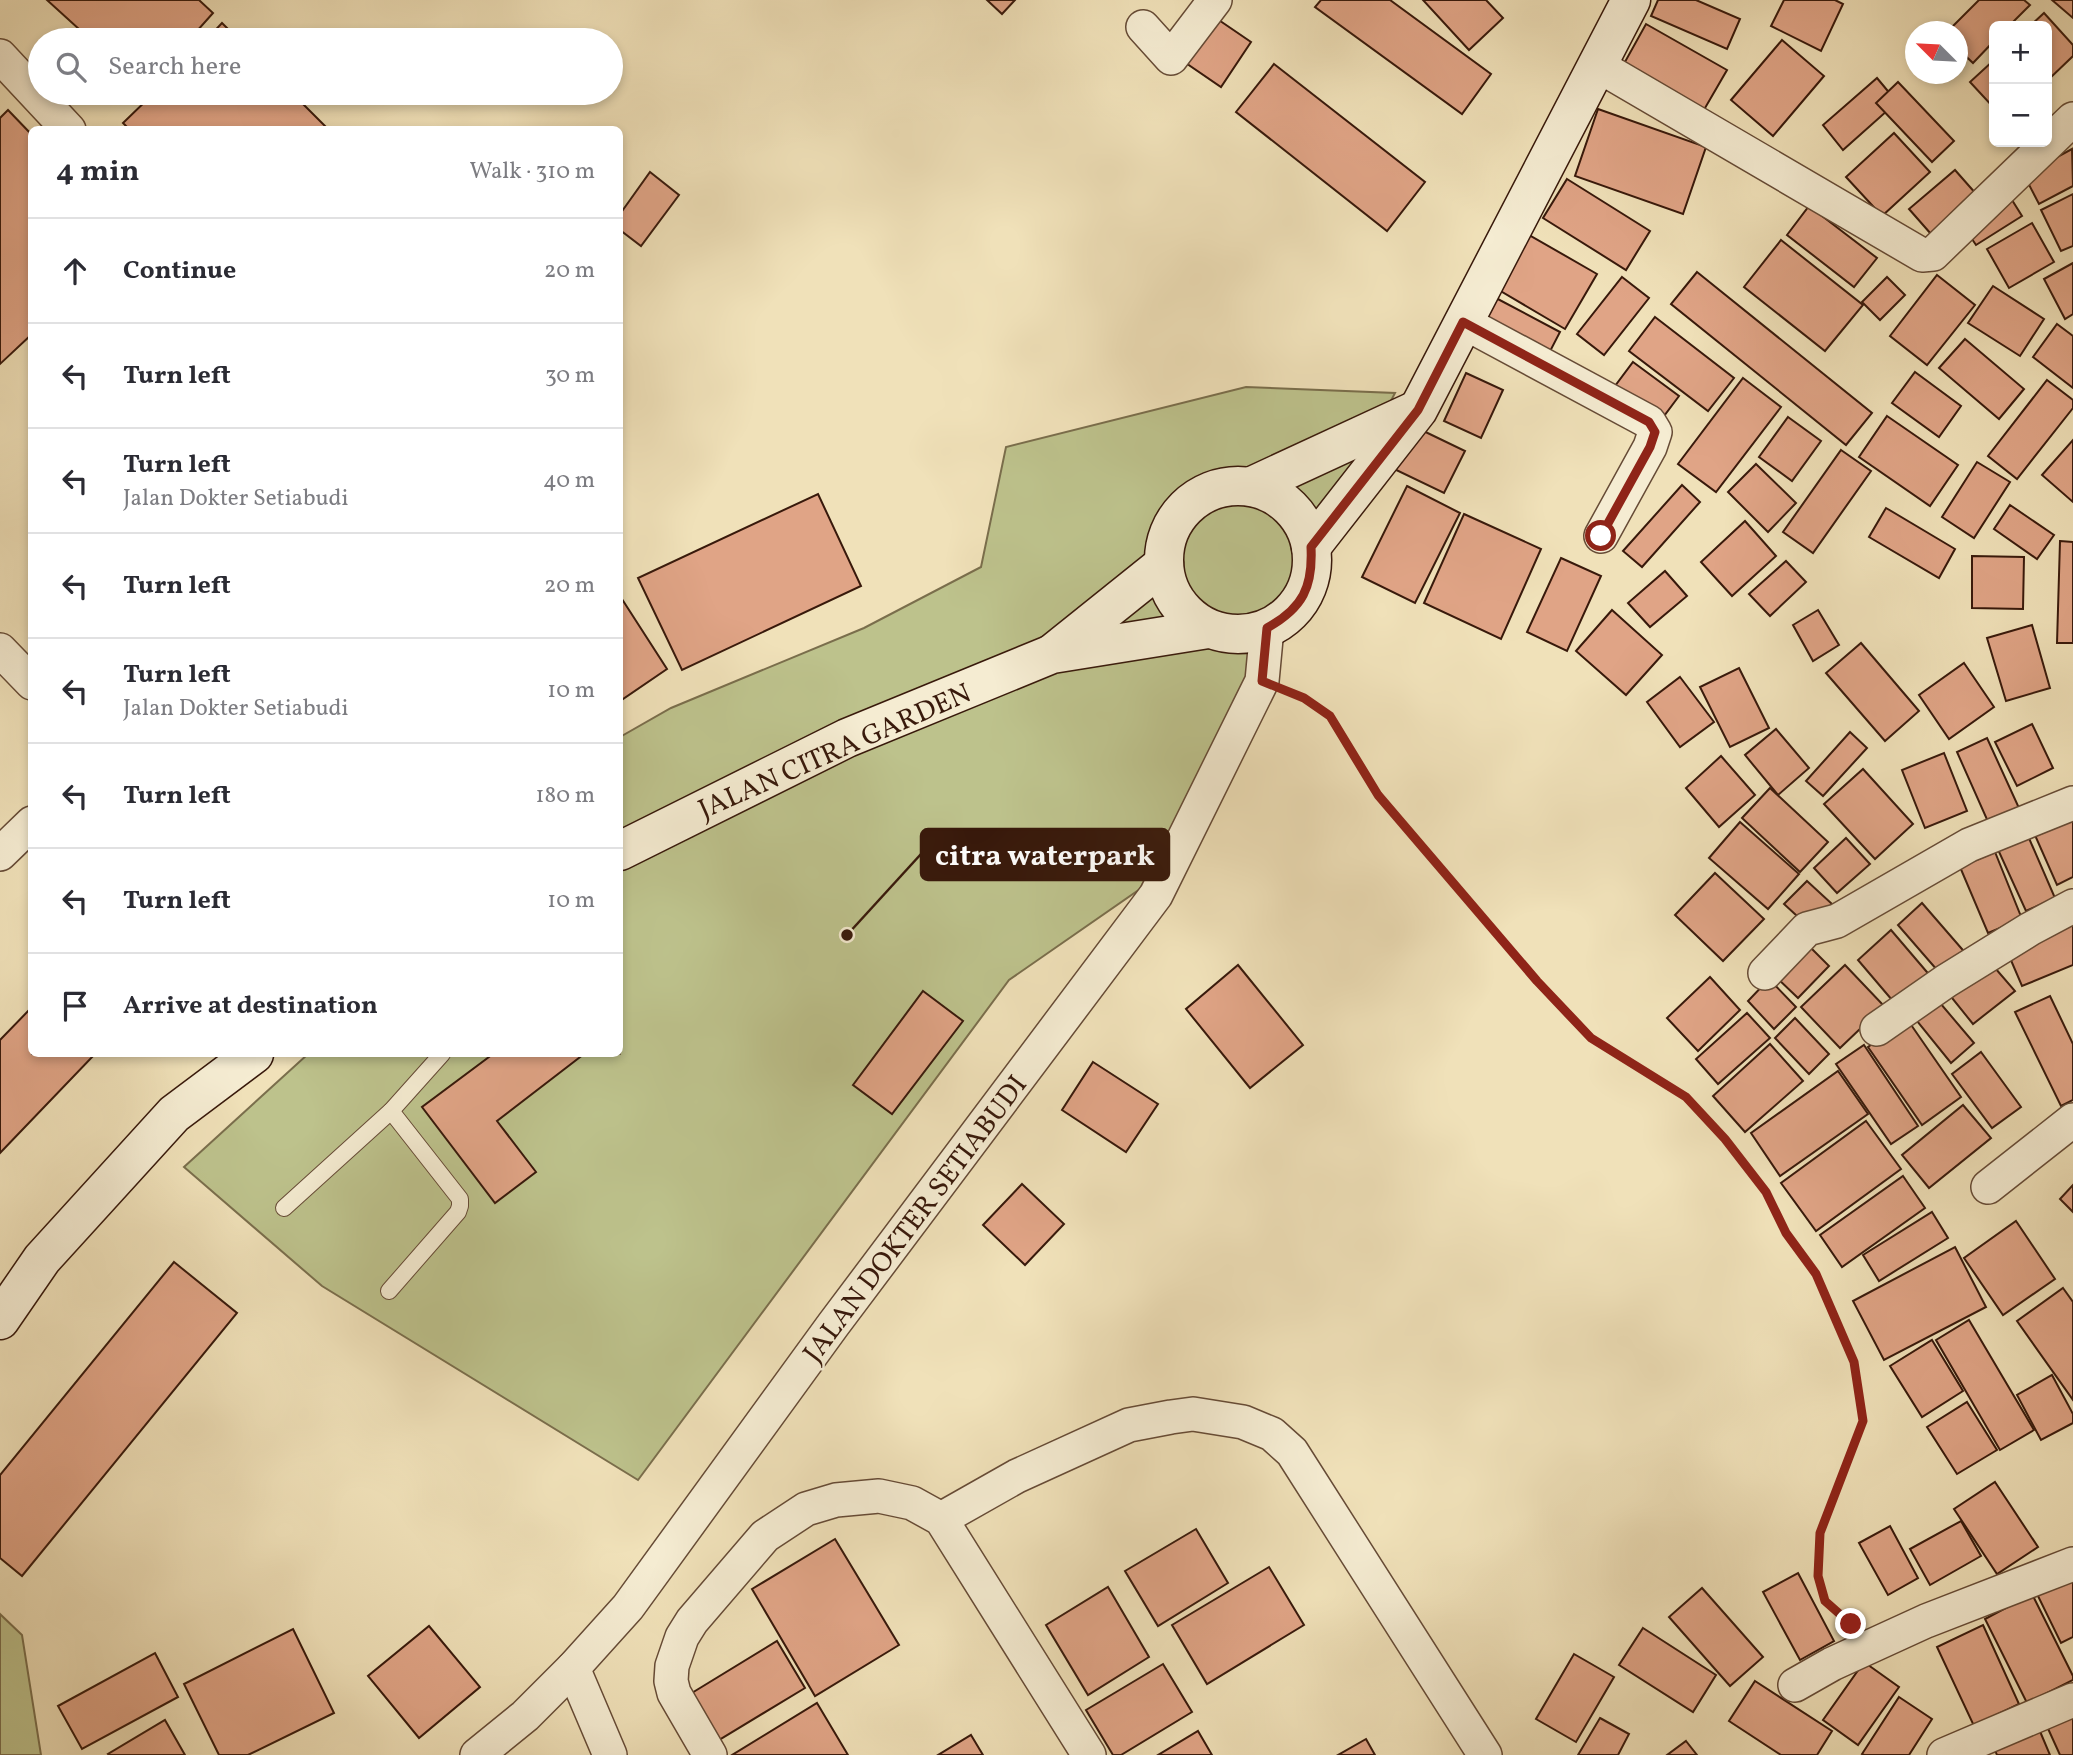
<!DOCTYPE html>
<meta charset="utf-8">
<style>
:root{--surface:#fff;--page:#f7f7f7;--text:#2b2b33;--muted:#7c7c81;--line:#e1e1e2}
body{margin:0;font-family:Vollkorn,serif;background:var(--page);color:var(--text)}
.controls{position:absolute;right:21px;top:21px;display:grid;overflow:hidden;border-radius:10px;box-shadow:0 4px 10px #0003}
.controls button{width:63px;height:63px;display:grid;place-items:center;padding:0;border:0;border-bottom:2px solid var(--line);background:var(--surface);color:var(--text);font:35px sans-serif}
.compass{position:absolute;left:1905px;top:21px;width:63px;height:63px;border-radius:50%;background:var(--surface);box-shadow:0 4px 10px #0003;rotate:294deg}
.stop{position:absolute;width:21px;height:21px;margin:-16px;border:5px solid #8f2418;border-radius:50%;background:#fff}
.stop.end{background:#8f2418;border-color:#fff;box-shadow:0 2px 7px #0008}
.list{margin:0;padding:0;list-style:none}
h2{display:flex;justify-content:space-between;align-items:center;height:91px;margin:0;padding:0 28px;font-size:30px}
h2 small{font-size:23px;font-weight:400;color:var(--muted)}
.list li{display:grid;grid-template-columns:46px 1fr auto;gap:21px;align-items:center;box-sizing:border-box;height:105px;padding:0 28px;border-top:2px solid var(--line)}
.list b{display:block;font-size:26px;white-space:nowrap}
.list p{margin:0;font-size:23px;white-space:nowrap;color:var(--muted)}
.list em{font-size:23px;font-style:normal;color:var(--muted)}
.icon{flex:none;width:38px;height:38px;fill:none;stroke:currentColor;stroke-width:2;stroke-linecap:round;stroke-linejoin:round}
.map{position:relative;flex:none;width:2073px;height:1755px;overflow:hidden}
.search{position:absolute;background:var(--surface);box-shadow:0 4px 10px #0003;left:28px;top:28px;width:595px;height:77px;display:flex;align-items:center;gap:18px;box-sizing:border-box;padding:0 24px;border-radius:38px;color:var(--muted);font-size:26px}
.panel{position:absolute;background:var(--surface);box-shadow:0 4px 10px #0003;left:28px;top:126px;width:595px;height:931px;border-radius:10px}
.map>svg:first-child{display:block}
</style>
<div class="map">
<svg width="2073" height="1755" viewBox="0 0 2073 1755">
<rect width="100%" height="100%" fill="#f0e1b9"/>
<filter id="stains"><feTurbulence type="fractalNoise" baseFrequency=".00286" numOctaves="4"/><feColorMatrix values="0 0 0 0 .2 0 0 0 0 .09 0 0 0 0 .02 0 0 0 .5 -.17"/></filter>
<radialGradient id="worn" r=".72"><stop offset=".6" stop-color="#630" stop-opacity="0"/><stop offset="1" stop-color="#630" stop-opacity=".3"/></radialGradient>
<g fill="#bdc28c" stroke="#7a6e4c" stroke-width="2">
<polygon points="1246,387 1395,393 1140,889 1009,980 638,1480 322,1286 184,1167 308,1054 620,1054 620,737 671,708 864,628 981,567 1006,447"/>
<polygon points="0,1614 22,1635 41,1755 0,1755"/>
</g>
<g fill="#e0a486" stroke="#38190b" stroke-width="2">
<polygon points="47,0 199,0 213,13 189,40 91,40"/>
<polygon points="987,0 1015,0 1002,14"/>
<polygon points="1321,0 1390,0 1491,74 1462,114 1315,7"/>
<polygon points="1423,0 1486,0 1503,18 1469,50"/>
<polygon points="1658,0 1696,0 1740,19 1727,49 1651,16"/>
<polygon points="1784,0 1835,0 1843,4 1821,51 1771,26"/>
<polygon points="1979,0 2024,0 2030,5 2009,26 1994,26 1994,41 1973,63 1958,49 1958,32 1947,32"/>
<polygon points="2052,0 2073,0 2073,18"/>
<polygon points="2044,13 2073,45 2073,56 2047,81 2047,26 2030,26"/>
<polygon points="1210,14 1251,42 1221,87 1180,59"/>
<polygon points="222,23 239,40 206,40"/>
<polygon points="1646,24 1727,70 1701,115 1621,69"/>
<polygon points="1782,40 1824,76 1773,136 1731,100"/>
<polygon points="1994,60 1994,108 1970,82"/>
<polygon points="1274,64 1425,182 1387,231 1236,112"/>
<polygon points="1877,78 1897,102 1843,150 1823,125"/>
<polygon points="1898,82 1954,141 1932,162 1876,103"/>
<polygon points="154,93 292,93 329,130 130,130 123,123"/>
<polygon points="1598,109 1706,147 1683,214 1575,176"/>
<polygon points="8,110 32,135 32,334 0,364 0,118"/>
<polygon points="1894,133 1930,172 1882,216 1846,177"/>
<polygon points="2072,149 2073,186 2039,204 2024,175"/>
<polygon points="1955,170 1977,195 1931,234 1909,209"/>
<polygon points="650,172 679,195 641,246 620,230 620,214"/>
<polygon points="1567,179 1650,231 1626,270 1543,218"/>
<polygon points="2073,194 2073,246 2061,251 2041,210"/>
<polygon points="2012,200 2022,216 1976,245 1966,230"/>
<polygon points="1809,206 1877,258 1854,287 1787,235"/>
<polygon points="2032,223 2054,262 2009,288 1987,249"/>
<polygon points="1524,232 1597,274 1565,329 1492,286"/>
<polygon points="1781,240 1863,305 1825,351 1744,287"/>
<polygon points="2073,263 2073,314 2065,319 2044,279"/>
<polygon points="1697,272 1872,413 1846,445 1671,304"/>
<polygon points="1937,275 1975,305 1927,365 1890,336"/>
<polygon points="1622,277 1649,298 1604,355 1577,334"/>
<polygon points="1887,277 1905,295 1880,320 1862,302"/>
<polygon points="1993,286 2044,319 2020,356 1968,323"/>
<polygon points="1494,297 1560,332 1545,361 1479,326"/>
<polygon points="1655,317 1734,378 1708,411 1629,351"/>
<polygon points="2057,324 2073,336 2073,388 2033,357"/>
<polygon points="1965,339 2024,389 1999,419 1939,368"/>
<polygon points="1633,362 1679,396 1658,424 1612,390"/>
<polygon points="1915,372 1961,406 1939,437 1892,403"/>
<polygon points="1466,373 1503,390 1481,438 1444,421"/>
<polygon points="1743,378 1781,407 1716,492 1678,464"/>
<polygon points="2047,380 2073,400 2073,408 2017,479 1988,456"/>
<polygon points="1887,416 1958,465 1930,506 1859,457"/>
<polygon points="1788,417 1821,441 1792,481 1759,457"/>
<polygon points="1411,425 1465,451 1444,493 1390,467"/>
<polygon points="2073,440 2073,502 2042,475"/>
<polygon points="1841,450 1871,471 1813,553 1783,532"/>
<polygon points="1977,462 2010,482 1974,538 1942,517"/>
<polygon points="1756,464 1796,503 1768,532 1728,492"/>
<polygon points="1682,485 1700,502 1642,567 1623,551"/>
<polygon points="1407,486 1460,513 1415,603 1362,577"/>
<polygon points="818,494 861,586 682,670 638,578"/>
<polygon points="2010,505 2054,535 2037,559 1994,529"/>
<polygon points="1886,508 1955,549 1939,578 1869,537"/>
<polygon points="1464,514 1541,549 1501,639 1424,603"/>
<polygon points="1745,521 1776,556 1732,596 1701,562"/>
<polygon points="2060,541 2073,542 2073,643 2057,643"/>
<polygon points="1972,556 2024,557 2023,609 1972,608"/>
<polygon points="1561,558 1601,576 1567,651 1527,632"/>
<polygon points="1786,561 1806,582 1770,616 1749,594"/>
<polygon points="1665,571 1687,596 1650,627 1628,603"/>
<polygon points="620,596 667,669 620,701"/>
<polygon points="1612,610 1662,655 1626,695 1576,651"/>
<polygon points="1818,610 1839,645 1813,661 1793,625"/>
<polygon points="2032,625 2050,688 2006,701 1987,638"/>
<polygon points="1861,643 1919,711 1885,741 1826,673"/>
<polygon points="1964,663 1994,707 1949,739 1919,695"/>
<polygon points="1739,668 1769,728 1730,747 1700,687"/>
<polygon points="1680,677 1714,722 1680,747 1647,702"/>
<polygon points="2032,724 2053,768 2017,786 1995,742"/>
<polygon points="1776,729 1809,768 1778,795 1745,755"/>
<polygon points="1850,732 1867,748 1823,796 1806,781"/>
<polygon points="1987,738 2024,819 1993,833 1957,752"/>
<polygon points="1944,753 1967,811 1925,828 1902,770"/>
<polygon points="1721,756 1755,795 1719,827 1686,788"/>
<polygon points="1863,769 1913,824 1875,859 1824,804"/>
<polygon points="1770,788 1828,842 1800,872 1742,818"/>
<polygon points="2071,816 2073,821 2073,877 2057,885 2034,833"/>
<polygon points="1740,822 1799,874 1768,909 1709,858"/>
<polygon points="2025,829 2055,898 2026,911 1995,843"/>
<polygon points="1846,838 1870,864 1837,893 1814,868"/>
<polygon points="1995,852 2022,919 1988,933 1960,867"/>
<polygon points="1715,873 1764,919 1723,961 1675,915"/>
<polygon points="1807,881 1832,904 1809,927 1784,904"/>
<polygon points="1922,903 1968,956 1944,978 1898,925"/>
<polygon points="2073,924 2073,965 2022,986 2007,951"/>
<polygon points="1891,930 1932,978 1898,1007 1858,960"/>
<polygon points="1807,944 1829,966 1798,998 1776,977"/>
<polygon points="1989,961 2015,991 1973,1024 1944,988"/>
<polygon points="1238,965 1303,1045 1250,1088 1186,1009"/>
<polygon points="1845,965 1884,1006 1840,1048 1801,1007"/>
<polygon points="1710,977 1740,1010 1698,1051 1667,1018"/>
<polygon points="1769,979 1796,1007 1774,1029 1748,1001"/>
<polygon points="923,991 963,1021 892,1114 853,1085"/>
<polygon points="2050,996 2073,1044 2073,1100 2061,1106 2015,1012"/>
<polygon points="1935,997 1974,1043 1951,1063 1913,1016"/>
<polygon points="32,1007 32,1054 95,1054 0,1153 0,1040"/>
<polygon points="1747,1013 1770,1038 1718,1084 1696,1059"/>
<polygon points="1795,1018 1829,1054 1809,1074 1775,1038"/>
<polygon points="1907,1019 1961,1097 1922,1125 1868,1047"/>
<polygon points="1770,1044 1803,1081 1745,1132 1713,1096"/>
<polygon points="1864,1045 1918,1126 1891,1144 1836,1064"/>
<polygon points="1981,1052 2021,1107 1992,1128 1952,1074"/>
<polygon points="493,1054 584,1054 497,1121 536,1172 495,1203 422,1107"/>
<polygon points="1093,1062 1158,1104 1126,1152 1062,1110"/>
<polygon points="1838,1071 1868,1114 1780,1176 1751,1133"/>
<polygon points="1963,1105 1991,1138 1929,1188 1902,1155"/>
<polygon points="1866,1121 1901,1169 1816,1231 1781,1183"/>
<polygon points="1903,1176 1925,1208 1842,1267 1820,1235"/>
<polygon points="1022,1184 1064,1224 1025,1265 983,1225"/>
<polygon points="2073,1185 2073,1212 2060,1199"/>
<polygon points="1932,1212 1948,1238 1879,1281 1863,1255"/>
<polygon points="2016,1221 2055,1279 2003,1315 1964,1258"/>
<polygon points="1955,1247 1986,1307 1884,1360 1853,1301"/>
<polygon points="174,1262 237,1313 22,1576 0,1558 0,1475"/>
<polygon points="2063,1288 2073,1302 2073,1400 2017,1321"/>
<polygon points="1969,1320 2034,1430 2000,1450 1936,1340"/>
<polygon points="1932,1340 1963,1391 1922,1417 1890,1366"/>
<polygon points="2052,1375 2073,1414 2073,1423 2041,1440 2017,1395"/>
<polygon points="1967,1402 1997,1450 1957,1474 1927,1427"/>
<polygon points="1995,1482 2038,1547 1997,1574 1954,1509"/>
<polygon points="1961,1521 1981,1556 1930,1585 1910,1549"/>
<polygon points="1890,1526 1918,1578 1888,1595 1859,1543"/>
<polygon points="1196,1529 1228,1583 1158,1626 1125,1571"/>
<polygon points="835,1539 899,1645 815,1696 752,1589"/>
<polygon points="1269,1567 1304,1625 1207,1684 1172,1625"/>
<polygon points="1798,1573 1834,1641 1800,1660 1763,1592"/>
<polygon points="2073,1576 2073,1637 2061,1643 2037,1594"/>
<polygon points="1108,1587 1149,1657 1088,1695 1046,1625"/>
<polygon points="1702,1588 1763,1657 1730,1686 1669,1617"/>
<polygon points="2032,1594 2073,1676 2073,1680 2027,1703 1985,1619"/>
<polygon points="1983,1625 2019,1704 1974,1726 1937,1647"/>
<polygon points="429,1626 480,1687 419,1738 368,1676"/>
<polygon points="1643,1628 1716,1675 1693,1712 1619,1665"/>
<polygon points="293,1629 334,1713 248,1755 219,1755 184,1684"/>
<polygon points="777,1641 805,1688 709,1746 682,1699"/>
<polygon points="155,1653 178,1697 82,1749 58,1706"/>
<polygon points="1574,1654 1614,1677 1576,1742 1536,1719"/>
<polygon points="1864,1662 1899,1687 1858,1745 1823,1720"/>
<polygon points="1163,1664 1192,1712 1121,1755 1113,1755 1086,1710"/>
<polygon points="1755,1681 1832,1731 1817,1755 1781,1755 1729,1721"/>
<polygon points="1899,1697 1932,1719 1909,1755 1864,1755 1862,1754"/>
<polygon points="817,1703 848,1755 732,1755"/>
<polygon points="2073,1709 2073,1755 2060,1755 2045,1722"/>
<polygon points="1600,1718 1629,1734 1618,1755 1578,1755"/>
<polygon points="165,1720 185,1755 109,1755 108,1754"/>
<polygon points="2039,1729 2050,1755 1997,1755 1995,1750"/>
<polygon points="1198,1731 1212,1755 1158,1755"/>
<polygon points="971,1735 983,1755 938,1755"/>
<polygon points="1366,1739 1375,1755 1338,1755"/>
<polygon points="1686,1741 1697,1755 1667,1755"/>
</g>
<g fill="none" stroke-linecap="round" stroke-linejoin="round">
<g stroke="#664b36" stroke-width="18">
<g id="lane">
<polyline points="284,1208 391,1111 442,1054"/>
<polyline points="389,1291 458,1212 460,1206 460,1199 391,1111"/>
</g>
</g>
<g stroke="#664b36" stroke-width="36">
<g id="street">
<polyline points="1143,27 1171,58 1215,0"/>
<polyline points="0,56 69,130"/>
<polyline points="1597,65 1922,255 1933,254 2073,119"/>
<polyline points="1463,322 1649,422 1655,432 1650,447 1601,536"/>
<polyline points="0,650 32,683"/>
<polyline points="0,854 32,823"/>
<polyline points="1765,973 1807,929 1837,921 1969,845 2073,803"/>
<polyline points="1877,1029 1946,981 2030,929 2073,906"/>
<polyline points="1988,1187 2073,1120"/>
<polyline points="941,1519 1017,1476 1129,1425 1171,1417 1193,1414 1243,1422 1272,1434 1292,1452 1485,1755"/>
<polyline points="573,1668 610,1755"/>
<polyline points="1795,1685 1832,1664 1926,1621 2073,1564"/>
<polyline points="477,1755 525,1716 573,1668 628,1607 833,1325 1156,895 1262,681 1267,628"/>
<polyline points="710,1755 674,1693 671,1681 672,1666 682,1637 692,1621 765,1536 806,1509 836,1500 879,1496 912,1503 941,1519 1089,1755"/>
<polyline points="1944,1755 2073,1700"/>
</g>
</g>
<g stroke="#38190b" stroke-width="41">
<g id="secondary">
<polyline points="1252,486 1412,412"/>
<circle cx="1238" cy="560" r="74"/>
<polyline points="1311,547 1418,410 1631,0"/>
<polyline points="1053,653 1164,564"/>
<polyline points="620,851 847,738 1052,654 1208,629"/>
<polyline points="0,1320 42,1259 174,1114 254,1054"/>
</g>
</g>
<polyline stroke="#38190b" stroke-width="4.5" stroke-dasharray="5 3.5" stroke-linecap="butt" points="1298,695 1318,706 1330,716 1378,795 1537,981 1591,1038 1686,1097 1725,1139 1767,1192 1786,1233 1816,1274 1854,1362 1863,1421 1820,1533 1818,1576 1825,1601 1844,1618"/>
<use href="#lane" stroke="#f5ecd2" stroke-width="16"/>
<use href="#street" stroke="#f5ecd2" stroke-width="33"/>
<use href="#secondary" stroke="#f5ecd2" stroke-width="38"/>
</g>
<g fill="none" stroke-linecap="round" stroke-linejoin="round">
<path stroke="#8f2418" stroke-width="9" d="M1601,536L1650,447L1655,432L1649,422L1463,322L1418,410L1311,547C1313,587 1303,608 1267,628L1262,681L1304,698L1330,716L1378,795L1537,981L1591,1038L1686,1097L1725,1139L1766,1192L1786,1233L1816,1274L1854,1362L1863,1421L1820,1533L1818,1576L1825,1601L1851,1624"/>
</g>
<g text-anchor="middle" stroke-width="5" stroke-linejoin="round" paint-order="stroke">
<g font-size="28" fill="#38190b" stroke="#f5ecd2">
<text transform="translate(834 750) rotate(-24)" y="10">JALAN CITRA GARDEN</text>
<text transform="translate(914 1218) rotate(-53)" y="10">JALAN DOKTER SETIABUDI</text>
</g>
</g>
<path fill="none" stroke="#38190b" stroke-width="2.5" d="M847 935L921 854"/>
<circle fill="#38190b" stroke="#f5ecd2" stroke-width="2.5" cx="847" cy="935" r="7"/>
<rect fill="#38190b" stroke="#38190b" stroke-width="2.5" x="921" y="829" width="248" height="51" rx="7"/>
<g font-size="30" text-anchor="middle" font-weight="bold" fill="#fff">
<text x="1045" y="865">citra waterpark</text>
</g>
<rect width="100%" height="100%" filter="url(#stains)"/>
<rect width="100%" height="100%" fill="url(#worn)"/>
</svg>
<div class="controls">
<button>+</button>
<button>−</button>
</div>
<svg class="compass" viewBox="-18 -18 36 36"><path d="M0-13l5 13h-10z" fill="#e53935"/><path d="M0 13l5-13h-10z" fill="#7c7c81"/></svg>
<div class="stop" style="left:1601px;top:536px"></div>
<div class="stop end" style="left:1851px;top:1624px"></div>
<div class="search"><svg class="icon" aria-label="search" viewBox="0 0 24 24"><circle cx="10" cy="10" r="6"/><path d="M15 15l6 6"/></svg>Search here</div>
<section class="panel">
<h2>4 min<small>Walk · 310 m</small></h2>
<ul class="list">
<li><svg class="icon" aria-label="ahead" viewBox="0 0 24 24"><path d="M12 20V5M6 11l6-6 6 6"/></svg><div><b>Continue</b></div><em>20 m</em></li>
<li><svg class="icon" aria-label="left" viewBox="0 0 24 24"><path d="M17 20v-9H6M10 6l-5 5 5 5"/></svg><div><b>Turn left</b></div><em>30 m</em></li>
<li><svg class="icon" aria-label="left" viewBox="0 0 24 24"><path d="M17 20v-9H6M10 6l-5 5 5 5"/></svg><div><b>Turn left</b><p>Jalan Dokter Setiabudi</p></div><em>40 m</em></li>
<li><svg class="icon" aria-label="left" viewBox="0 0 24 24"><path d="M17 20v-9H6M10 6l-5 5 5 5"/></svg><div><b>Turn left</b></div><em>20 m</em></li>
<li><svg class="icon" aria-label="left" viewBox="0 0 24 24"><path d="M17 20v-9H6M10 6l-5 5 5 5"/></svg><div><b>Turn left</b><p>Jalan Dokter Setiabudi</p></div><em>10 m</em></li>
<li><svg class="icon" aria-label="left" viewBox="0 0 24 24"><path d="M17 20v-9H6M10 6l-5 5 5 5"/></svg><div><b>Turn left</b></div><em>180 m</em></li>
<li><svg class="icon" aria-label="left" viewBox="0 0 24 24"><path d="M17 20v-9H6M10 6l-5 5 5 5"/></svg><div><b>Turn left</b></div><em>10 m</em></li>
<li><svg class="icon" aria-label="arrive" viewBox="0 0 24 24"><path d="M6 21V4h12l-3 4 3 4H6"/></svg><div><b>Arrive at destination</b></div></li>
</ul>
</section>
</div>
